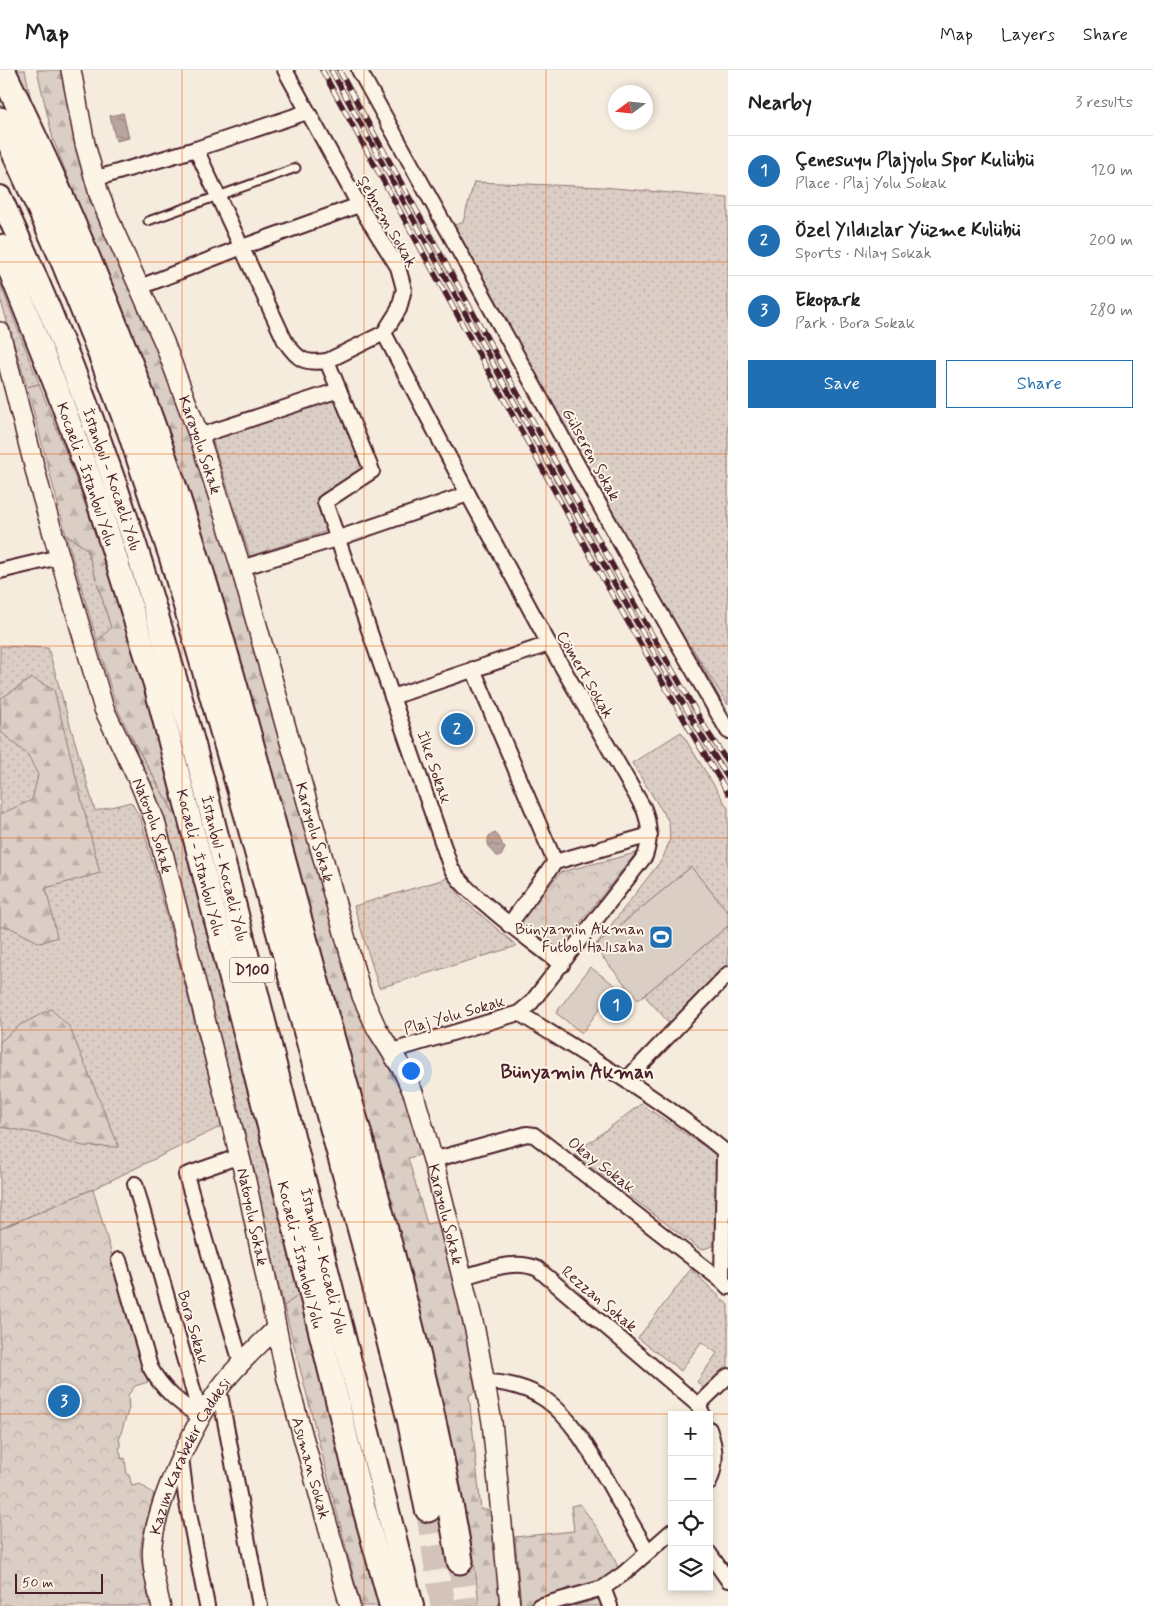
<!DOCTYPE html>
<meta charset="utf-8">
<style>
:root{--surface:#fff;--page:#f6f6f6;--text:#222;--muted:#767676;--line:#e0e0e0;--accent:#1f6fb2}
body{margin:0;font-family:Mynerve,sans-serif;background:var(--page);color:var(--text)}
.controls{position:absolute;right:15px;bottom:15px;display:grid;overflow:hidden;border-radius:0px;box-shadow:0 2px 8px #0003}
.controls button{width:45px;height:45px;display:grid;place-items:center;padding:0;border:0;border-bottom:1px solid var(--line);background:var(--surface);color:var(--text);font:25px sans-serif}
.compass{position:absolute;left:608px;top:15px;width:45px;height:45px;border-radius:50%;background:var(--surface);box-shadow:0 2px 8px #0003;rotate:255deg}
.scale{position:absolute;left:15px;bottom:12px;width:88px;box-sizing:border-box;padding-left:5px;border:2px solid #4a1f2b;border-top:0;font-size:14px;line-height:18px;white-space:nowrap;color:#4a1f2b;-webkit-text-stroke:4px #fcf5e5;paint-order:stroke}
.you{position:absolute;left:410px;top:1000px;width:18px;height:18px;margin:-12px;border:4px solid #fff;border-radius:50%;background:#1a73e8;box-shadow:0 0 0 8px #1a73e833}
.badge{display:grid;place-items:center;width:32px;height:32px;border-radius:50%;background:var(--accent);color:#fff;font-size:16px;font-weight:700}
.pin{position:absolute;translate:-50% -50%;border:2px solid #fff;box-shadow:0 1px 5px #0006}
.list{margin:0;padding:0;list-style:none}
h2{display:flex;justify-content:space-between;align-items:center;height:65px;margin:0;padding:0 20px;font-size:21px}
h2 small{font-size:16px;font-weight:400;color:var(--muted)}
.list li{display:grid;grid-template-columns:32px 1fr auto;gap:15px;align-items:center;box-sizing:border-box;height:70px;padding:0 20px;border-top:1px solid var(--line)}
.list b{display:block;font-size:19px;white-space:nowrap}
.list p{margin:0;font-size:16px;white-space:nowrap;color:var(--muted)}
.list em{font-size:16px;font-style:normal;color:var(--muted)}
.actions{display:flex;gap:10px;padding:15px 20px}
.actions a{flex:1;padding:11px 0;border:1px solid var(--accent);border-radius:0px;text-align:center;font-size:18px;color:var(--accent)}
.actions .main{background:var(--accent);color:#fff}
.icon{flex:none;width:28px;height:28px;fill:none;stroke:currentColor;stroke-width:2;stroke-linecap:round;stroke-linejoin:round}
.map{position:relative;flex:none;width:728px;height:1536px;overflow:hidden}
header{display:flex;align-items:center;gap:30px;box-sizing:border-box;height:70px;padding:0 25px;background:var(--surface);border-bottom:1px solid var(--line)}
header strong{font-size:24px}
nav{display:flex;gap:28px;margin-inline-start:auto;font-size:18px}
main{display:flex}
aside{flex:1;background:var(--surface)}
.map>svg:first-child{display:block}
</style>
<header>
<strong>Map</strong>
<nav><a>Map</a><a>Layers</a><a>Share</a></nav>
</header>
<main>
<div class="map">
<svg width="728" height="1536" viewBox="0 0 728 1536">
<defs>
<pattern id="grass-dots" width="8" height="8" patternUnits="userSpaceOnUse" patternTransform="scale(1.25)"><rect width="8" height="8" fill="#dbcec4"/><path d="M2 2h.1M6 6h.1" fill="none" stroke="#bdb0a9" stroke-width="1.8" stroke-linecap="round"/></pattern>
<pattern id="forest-firs" width="22" height="20" patternUnits="userSpaceOnUse" patternTransform="scale(1.25)"><rect width="22" height="20" fill="#dbcec4"/><path d="M5 1l3.5 6h-7zM16 11l3.5 6h-7z" fill="#bdb0a9"/></pattern>
<pattern id="park-crowns" width="20" height="18" patternUnits="userSpaceOnUse" patternTransform="scale(1.25)"><rect width="20" height="18" fill="#dbcec4"/><path d="M2 6a3 3 0 1 1 6 0M12 15a3 3 0 1 1 6 0" fill="none" stroke="#bdb0a9"/></pattern>
<pattern id="water-ripples" width="26" height="14" patternUnits="userSpaceOnUse" patternTransform="scale(1.25)"><rect width="26" height="14" fill="#b8a39e"/><path d="M2 4q2-2 4 0t4 0M15 11q2-2 4 0t4 0" fill="none" stroke="#988481"/></pattern>
</defs>
<rect width="100%" height="100%" fill="#f5ecde"/>
<filter id="ink" filterUnits="userSpaceOnUse"><feTurbulence type="fractalNoise" baseFrequency=".02" numOctaves="2"/><feDisplacementMap in="SourceGraphic" scale="10" xChannelSelector="R" yChannelSelector="G"/><feConvolveMatrix kernelMatrix="1 2 1 2 8 2 1 2 1" color-interpolation-filters="sRGB"/></filter>
<g filter="url(#ink)">
<g fill="url(#grass-dots)" stroke="#927678">
<polygon points="474,112 603,117 728,128 728,635 691,576 728,642 728,651 710,622 452,156 463,152"/>
<polygon points="0,213 39,314 27,317 0,228"/>
<polygon points="338,326 365,396 316,428 327,461 250,486 212,369"/>
<polygon points="66,465 87,479 112,558 97,571"/>
<polygon points="0,576 48,578 95,741 131,732 141,749 222,1056 93,1119 0,1159"/>
<polygon points="681,662 728,738 728,842 691,797 594,877 663,788 670,769 669,752 632,693"/>
<polygon points="129,663 180,754 300,1224 284,1236 161,745 157,730"/>
<polygon points="448,808 461,828 517,876 379,918 354,836"/>
<polygon points="728,856 728,897 671,955 644,925"/>
<polygon points="641,1034 716,1084 715,1175 701,1180 574,1084"/>
<polygon points="691,1199 728,1235 728,1298 706,1321 697,1312 717,1283 701,1272 681,1301 638,1268"/>
</g>
<g fill="url(#forest-firs)" stroke="#927678">
<polygon points="12,0 25,0 33,40"/>
<polygon points="37,0 65,0 224,468 360,945 405,1028 423,1084 408,1088 427,1154 441,1151 466,1253 477,1321 469,1325 481,1440 492,1440 501,1536 460,1536 479,1533 472,1476 441,1329 392,1139 286,761 152,323 53,69"/>
<path d="M39,314C77,409 112,505 141,603C155,653 167,704 180,754L129,663L116,636L97,571L111,558L87,479L66,465L27,317Z"/>
<polygon points="32,608 54,620 100,803 46,818 57,867 40,873 9,857 0,857 0,744 32,730 38,705 28,685 1,662 0,629"/>
<polygon points="51,939 69,956 119,1077 83,1076 47,1065 0,1057 0,972 20,955"/>
<polygon points="300,1224 379,1536 361,1536 284,1236"/>
<path d="M580,1434C595,1455 611,1476 619,1501L605,1512L521,1536L515,1467L574,1461L571,1436Z"/>
<polygon points="601,1528 605,1536 574,1536"/>
</g>
<g fill="url(#park-crowns)" stroke="#927678">
<polygon points="636,783 559,879 519,852 561,802"/>
<polygon points="93,1119 148,1312 135,1316 128,1325 129,1338 119,1369 121,1377 119,1378 122,1389 125,1388 127,1405 129,1405 132,1416 140,1414 154,1424 142,1468 140,1484 150,1536 0,1536 0,1159"/>
</g>
<g fill="#dbcec4" stroke="#927678">
<polygon points="691,797 728,842 728,856 638,930 594,877"/>
<polygon points="590,897 616,916 582,963 556,943"/>
</g>
<g fill="url(#water-ripples)" stroke="#8c6e70">
<polygon points="123,43 129,68 116,71 110,46"/>
<path d="M495,763C501,767 500,773 505,778L501,786H497C490,781 486,774 489,766Z"/>
</g>
<g fill="none" stroke-linecap="round" stroke-linejoin="round">
<g stroke="#d3c3ba" stroke-width="25" stroke-dasharray="25 12" stroke-linecap="butt">
<polyline points="428,1439 443,1536"/>
<polyline points="460,1491 466,1536"/>
</g>
<g stroke="#4a1f2b" stroke-width="11">
<polyline id="service" points="148,151 296,98"/>
</g>
<g stroke="#4a1f2b" stroke-width="18">
<g id="minor">
<polyline points="285,0 359,135 398,197 404,219 399,239 384,263 327,291 339,320"/>
<polyline points="359,0 625,481 728,661"/>
<path d="M196,79L285,271C298,290 304,294 327,291"/>
<polyline points="94,109 196,79 307,42"/>
<polyline points="140,217 242,177 359,135"/>
<path d="M384,263L468,424L549,574L644,739C650,755 651,769 645,786L531,933L519,943L392,981"/>
<path d="M199,366L339,320L372,401L325,432L451,798C461,815 476,826 491,839C514,859 538,876 562,895"/>
<polyline points="241,498 336,469 468,424"/>
<polyline points="0,501 59,487"/>
<polyline points="473,599 555,792"/>
<polyline points="392,627 549,574"/>
<polyline points="555,792 650,765"/>
<polyline points="509,855 555,792"/>
<path d="M519,943C590,988 663,1030 728,1084"/>
<polyline points="626,1010 728,904"/>
<polyline points="240,1086 186,1105 241,1293"/>
<polyline points="433,1090 527,1064 534,1065 722,1211 728,1217"/>
<polyline points="135,1114 201,1348"/>
<path d="M119,1190L150,1297C162,1320 180,1333 201,1348"/>
<path d="M462,1207C487,1201 514,1188 538,1199L698,1335L703,1345"/>
<polyline points="722,1211 724,1081"/>
<path d="M485,1312C506,1312 529,1318 546,1330C574,1350 591,1384 608,1412C621,1436 635,1459 648,1482"/>
<polyline points="219,1319 260,1536"/>
<polyline points="698,1335 728,1306"/>
<path d="M709,1359C716,1378 717,1394 709,1413"/>
<polyline points="181,1387 186,1428 207,1536"/>
<polyline points="709,1483 728,1510"/>
<polyline points="603,1518 610,1536"/>
<polyline points="539,1536 603,1518 623,1504 672,1461"/>
</g>
</g>
<g stroke="#4a1f2b" stroke-width="21">
<g id="tertiary">
<path id="s1" d="M161,1536C157,1518 151,1498 152,1480C155,1432 199,1340 231,1304C245,1288 261,1273 276,1258"/>
</g>
</g>
<g stroke="#4a1f2b" stroke-width="22">
<g id="secondary">
<path id="s2" d="M71,0L85,74L99,124L114,161L164,272L199,366L238,488L362,926L377,959L403,1000L414,1025L433,1090L462,1207L475,1260L492,1352L510,1536"/>
<path id="s3" d="M0,262L40,419L104,639L141,716L155,751L246,1111L287,1309L350,1536"/>
</g>
</g>
<g stroke="#4a1f2b" stroke-width="26">
<g id="trunk">
<path id="s4" d="M0,127C43,220 81,315 114,411C144,498 169,586 194,675L412,1536"/>
<path id="s5" d="M0,176L57,319L97,428L155,614L282,1107L363,1435L391,1536"/>
</g>
</g>
<g stroke="#4a1f2b" stroke-width="29">
<g id="motorway">
<path d="M2,0C66,132 123,267 170,406C226,573 269,743 316,912C369,1104 428,1295 460,1491"/>
<polyline points="0,50 63,189 95,268 130,360 172,486 248,747 363,1168 410,1349 428,1439"/>
</g>
</g>
<use href="#service" stroke="#fcf5e5" stroke-width="7"/>
<use href="#minor" stroke="#fcf5e5" stroke-width="14"/>
<use href="#tertiary" stroke="#fcf5e5" stroke-width="18"/>
<use href="#secondary" stroke="#fcf5e5" stroke-width="19"/>
<use href="#trunk" stroke="#fcf5e5" stroke-width="22"/>
<use href="#motorway" stroke="#fcf5e5" stroke-width="25"/>
<g stroke="#4a1f2b" stroke-width="5.5">
<g id="rail">
<polyline points="322,0 606,514 697,672 728,723"/>
<polyline points="331,0 613,511 703,668 728,708"/>
<polyline points="339,0 619,507 709,664 728,693"/>
</g>
</g>
<use href="#rail" stroke="#fcf5e5" stroke-width="4" stroke-dasharray="11" stroke-linecap="butt"/>
</g>
</g>
<path fill="none" stroke="#e8590c" stroke-width="1" stroke-opacity="0.55" d="M182,0V1536M364,0V1536M546,0V1536M0,192H728M0,384H728M0,576H728M0,768H728M0,960H728M0,1152H728M0,1344H728"/>
<defs>
<g id="stadium-square" transform="scale(1.25)"><rect x="-9" y="-9" width="18" height="18" rx="4" fill="#1f6fb2" stroke="#fcf5e5"/><path d="M0-5a6.5 5 0 1 0 0 10a6.5 5 0 1 0 0-10ZM-3.5-1.8h7v3.6h-7Z" fill="#fff"/></g>
</defs>
<g fill-rule="evenodd">
<use href="#stadium-square" x="661" y="867"/>
</g>
<g text-anchor="middle" stroke-width="4" stroke-linejoin="round" paint-order="stroke">
<rect fill="#fcf5e5" stroke="#7f5f63" stroke-width="1" x="229.5" y="887.5" width="45" height="25" rx="4"/>
<g font-size="15" font-weight="bold" fill="#4a1f2b">
<text x="252" y="905">D100</text>
</g>
<g font-size="16" fill="#4a1f2b" stroke="#fcf5e5">
<text transform="translate(388 151) rotate(60)" y="6">Şebnem Sokak</text>
<text dy="6" stroke="none"><textPath href="#s2" startOffset="398">Karayolu Sokak</textPath></text>
<text transform="translate(592 384) rotate(61)" y="6">Gülseren Sokak</text>
<text dy="6" stroke="none"><textPath href="#s5" startOffset="244">Kocaeli - İstanbul Yolu</textPath></text>
<text dy="6" stroke="none"><textPath href="#s4" startOffset="304">İstanbul - Kocaeli Yolu</textPath></text>
<text transform="translate(586 604) rotate(60)" y="6">Cömert Sokak</text>
<text transform="translate(435 697) rotate(71)" y="6">İlke Sokak</text>
<text dy="6" stroke="none"><textPath href="#s3" startOffset="518">Natoyolu Sokak</textPath></text>
<text dy="6" stroke="none"><textPath href="#s2" startOffset="802">Karayolu Sokak</textPath></text>
<text dy="6" stroke="none"><textPath href="#s5" startOffset="649">Kocaeli - İstanbul Yolu</textPath></text>
<text dy="6" stroke="none"><textPath href="#s4" startOffset="709">İstanbul - Kocaeli Yolu</textPath></text>
<text transform="translate(454 944) rotate(-16)" y="6">Plaj Yolu Sokak</text>
<text transform="translate(602 1094) rotate(38)" y="6">Okay Sokak</text>
<text dy="6" stroke="none"><textPath href="#s2" startOffset="1208">Karayolu Sokak</textPath></text>
<text dy="6" stroke="none"><textPath href="#s3" startOffset="922">Natoyolu Sokak</textPath></text>
<text dy="6" stroke="none"><textPath href="#s5" startOffset="1054">Kocaeli - İstanbul Yolu</textPath></text>
<text dy="6" stroke="none"><textPath href="#s4" startOffset="1114">İstanbul - Kocaeli Yolu</textPath></text>
<text transform="translate(600 1228) rotate(40)" y="6">Rezzan Sokak</text>
<text transform="translate(194 1257) rotate(74)" y="6">Bora Sokak</text>
<text dy="6" stroke="none"><textPath href="#s1" startOffset="159">Kazım Karabekir Caddesi</textPath></text>
<text dy="6" stroke="none"><textPath href="#s3" startOffset="1180">Asuman Sokak</textPath></text>
</g>
<g font-size="16" fill="#4a1f2b" stroke="#fcf5e5" text-anchor="end">
<text x="644" y="864">Bünyamin Akman<tspan x="644" dy="18">Futbol Halısaha</tspan></text>
</g>
<g font-size="19" font-weight="bold" fill="#4a1f2b" stroke="#fcf5e5">
<text x="577" y="1008">Bünyamin Akman</text>
</g>
</g>
</svg>
<div class="controls">
<button>+</button>
<button>−</button>
<button><svg class="icon" aria-label="locate" viewBox="0 0 24 24"><circle cx="12" cy="12" r="6"/><path d="M12 2v4M12 18v4M2 12h4M18 12h4"/></svg></button>
<button><svg class="icon" aria-label="layers" viewBox="0 0 24 24"><path d="M12 4l9 5-9 5-9-5zM3 14l9 5 9-5"/></svg></button>
</div>
<svg class="compass" viewBox="-18 -18 36 36"><path d="M0-13l5 13h-10z" fill="#e53935"/><path d="M0 13l5-13h-10z" fill="#767676"/></svg>
<div class="scale">50 m</div>
<div class="you"></div>
<div class="pin badge" style="left:616px;top:935px">1</div>
<div class="pin badge" style="left:457px;top:659px">2</div>
<div class="pin badge" style="left:64px;top:1331px">3</div>
</div>
<aside>
<h2>Nearby<small>3 results</small></h2>
<ul class="list">
<li><span class="badge">1</span><div><b>Çenesuyu Plajyolu Spor Kulübü</b><p>Place · Plaj Yolu Sokak</p></div><em>120 m</em></li>
<li><span class="badge">2</span><div><b>Özel Yıldızlar Yüzme Kulübü</b><p>Sports · Nilay Sokak</p></div><em>200 m</em></li>
<li><span class="badge">3</span><div><b>Ekopark</b><p>Park · Bora Sokak</p></div><em>280 m</em></li>
</ul>
<div class="actions"><a class="main">Save</a><a>Share</a></div>
</aside>
</main>
